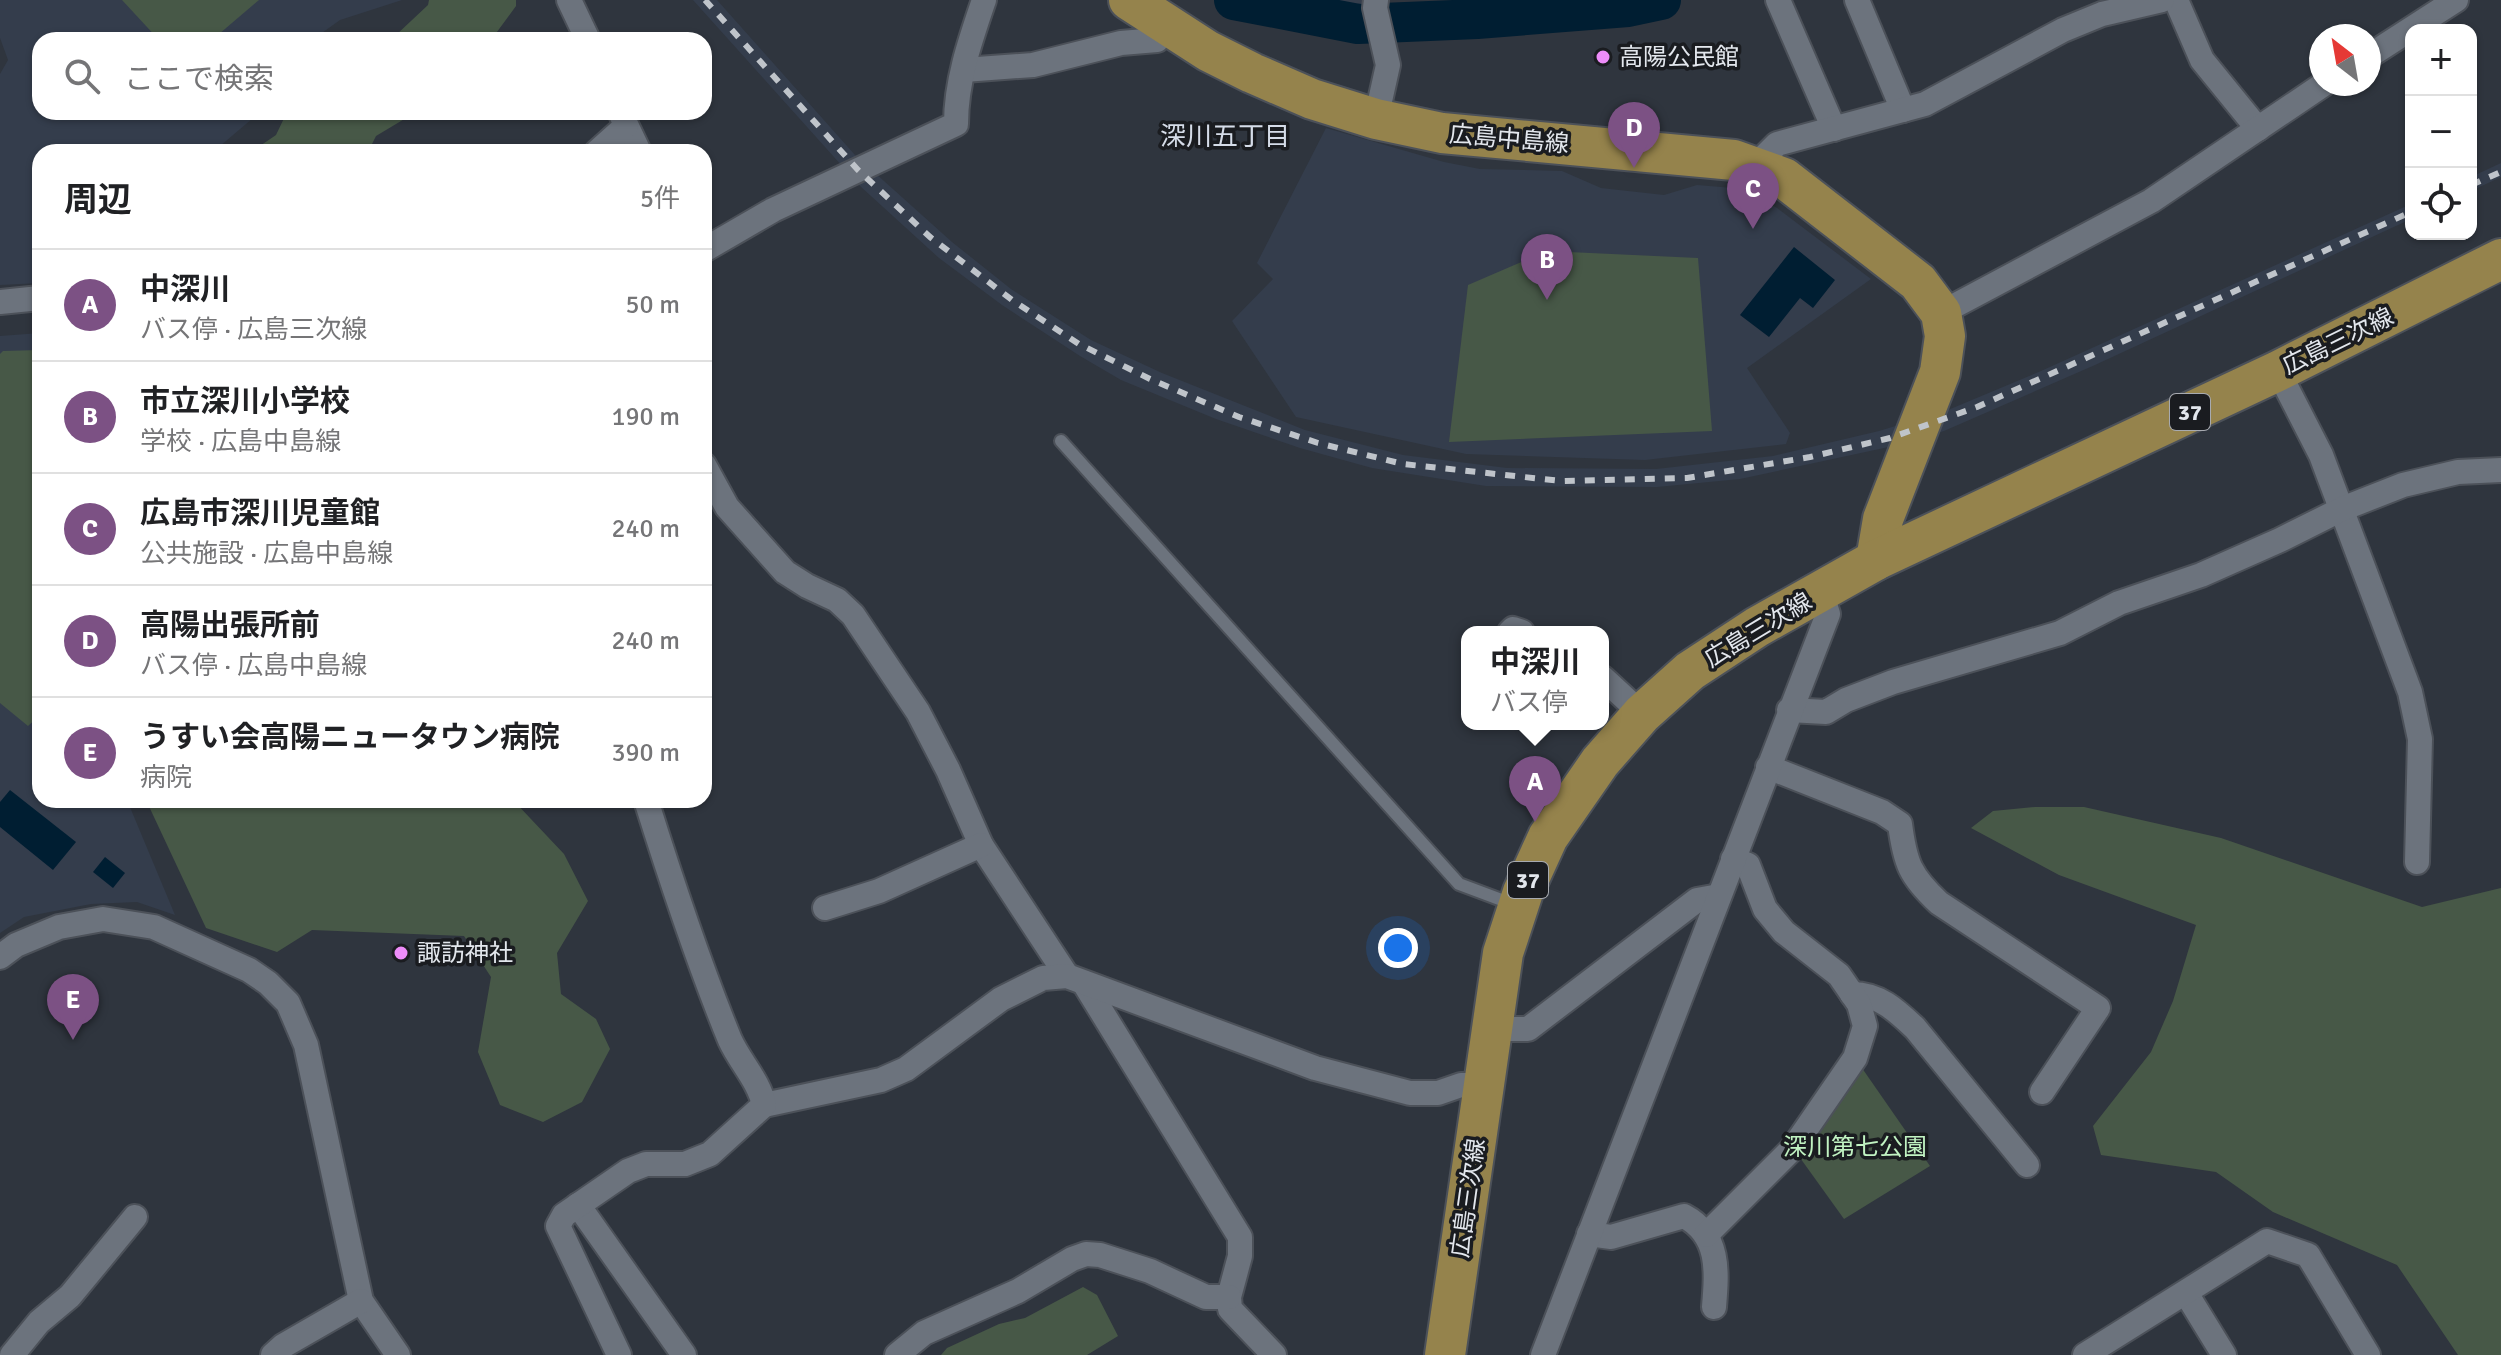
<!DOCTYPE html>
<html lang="ja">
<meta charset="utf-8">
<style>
:root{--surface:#fff;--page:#f6f6f6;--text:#202124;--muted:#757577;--line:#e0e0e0;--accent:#7c5184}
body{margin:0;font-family:Signika,"Noto Sans JP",sans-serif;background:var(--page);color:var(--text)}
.controls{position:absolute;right:24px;top:24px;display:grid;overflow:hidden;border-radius:16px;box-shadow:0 2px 6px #0004}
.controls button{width:72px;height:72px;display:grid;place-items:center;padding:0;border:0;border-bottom:2px solid var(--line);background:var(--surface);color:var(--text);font:40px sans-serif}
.compass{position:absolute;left:2309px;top:24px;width:72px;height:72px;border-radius:50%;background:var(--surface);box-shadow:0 2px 6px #0004;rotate:329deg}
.you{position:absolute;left:1398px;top:948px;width:28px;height:28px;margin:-20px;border:6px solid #fff;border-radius:50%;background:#1a73e8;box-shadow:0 0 0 12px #1a73e833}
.badge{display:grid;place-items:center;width:52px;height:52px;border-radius:50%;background:var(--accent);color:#fff;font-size:26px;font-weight:700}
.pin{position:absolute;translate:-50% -66px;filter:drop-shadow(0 2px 4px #0008)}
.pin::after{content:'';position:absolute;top:42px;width:28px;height:24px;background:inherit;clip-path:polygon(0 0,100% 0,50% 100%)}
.popup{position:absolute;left:1461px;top:626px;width:148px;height:104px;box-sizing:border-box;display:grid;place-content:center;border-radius:16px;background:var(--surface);filter:drop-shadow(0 2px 6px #0005);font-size:26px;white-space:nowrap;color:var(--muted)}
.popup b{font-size:30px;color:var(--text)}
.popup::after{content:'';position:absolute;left:50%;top:100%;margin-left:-16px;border:16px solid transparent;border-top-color:var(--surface)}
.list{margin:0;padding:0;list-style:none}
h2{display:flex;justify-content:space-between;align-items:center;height:104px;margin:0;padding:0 32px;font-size:34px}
h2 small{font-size:26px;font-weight:400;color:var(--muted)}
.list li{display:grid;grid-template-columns:52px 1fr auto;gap:24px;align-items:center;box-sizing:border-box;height:112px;padding:0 32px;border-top:2px solid var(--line)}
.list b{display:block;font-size:30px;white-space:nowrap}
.list p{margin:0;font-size:26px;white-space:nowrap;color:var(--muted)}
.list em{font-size:26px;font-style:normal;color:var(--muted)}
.icon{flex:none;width:44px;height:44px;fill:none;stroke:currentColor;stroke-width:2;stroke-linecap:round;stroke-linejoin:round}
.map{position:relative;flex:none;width:2501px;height:1355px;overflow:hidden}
.search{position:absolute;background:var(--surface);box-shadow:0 2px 6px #0004;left:32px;top:32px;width:680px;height:88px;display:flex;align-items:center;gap:20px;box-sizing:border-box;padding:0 28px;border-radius:24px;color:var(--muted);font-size:30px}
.panel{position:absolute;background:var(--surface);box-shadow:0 2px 6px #0004;left:32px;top:144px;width:680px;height:664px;border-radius:24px}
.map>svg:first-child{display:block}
</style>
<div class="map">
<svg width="2501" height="1355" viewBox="0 0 2501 1355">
<rect width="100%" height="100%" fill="#2f353e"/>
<g fill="#343d4c">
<polygon points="0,0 402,0 340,20 312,40 40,40 40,112 260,112 213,152 40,152 40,283 0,285 0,74 8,60 0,38"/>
<polygon points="693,0 717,0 855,155 952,242 1011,289 1091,340 1162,373 1305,430 1403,455 1507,468 1656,469 1773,456 1879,431 1948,410 2041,371 2411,204 2411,219 2095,365 1944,431 1898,445 1740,479 1657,487 1486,486 1372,468 1300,448 1216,419 1121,380 1080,356 1002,305 939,258 860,186"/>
<polygon points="1296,0 1368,0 1366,12"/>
<polygon points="1326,128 1444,162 1480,169 1562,171 1601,188 1664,195 1697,185 1745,189 1777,208 1871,279 1747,368 1790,433 1786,444 1645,460 1466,454 1296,417 1232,321 1273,279 1257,263"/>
<polygon points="2501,163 2501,177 2471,191 2471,177"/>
<polygon points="40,333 40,800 127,800 175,915 137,902 91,904 24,917 0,933 0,336"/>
</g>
<g fill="#475847">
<polygon points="122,0 259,0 212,40 159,40"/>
<polygon points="429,0 516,0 516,6 491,40 377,40 395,36 428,5"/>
<polygon points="287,112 416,112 376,136 368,152 251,152 276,135"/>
<polygon points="1547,251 1698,258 1712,431 1449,442 1468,285"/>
<polygon points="40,350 40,715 28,726 0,703 0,354 3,351"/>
<polygon points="146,800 513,800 564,854 588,901 557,953 561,994 596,1019 610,1049 582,1102 543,1122 500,1105 478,1052 491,977 464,936 312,930 277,952 206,928"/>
<polygon points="2035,807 2084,807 2221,838 2422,907 2501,888 2501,1355 2458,1355 2397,1265 2273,1212 2216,1172 2101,1155 2093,1126 2151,1052 2173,1001 2196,925 2059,875 1971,828 1993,811"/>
<polygon points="1855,1058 1930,1166 1844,1219 1793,1148"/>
<polygon points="1083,1287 1097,1295 1118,1336 1087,1355 941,1355 947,1348 999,1324 1025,1318"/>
</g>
<g fill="#001e32">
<polygon points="1794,247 1835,280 1813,308 1800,298 1769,337 1740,315"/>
<polygon points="10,790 76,842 53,870 0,827 0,802"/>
<polygon points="105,857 125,873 113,888 93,872"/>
</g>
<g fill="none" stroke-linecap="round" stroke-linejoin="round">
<polyline stroke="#001e32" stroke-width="40" points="1234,0 1358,24 1477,19 1628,7 1661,0"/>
<g stroke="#4c5159" stroke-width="16">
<polyline id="service" points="1061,441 1459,884 1515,905"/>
</g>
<g stroke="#4c5159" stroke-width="28">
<g id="minor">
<polyline points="569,0 588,40"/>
<polyline points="1778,0 1834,129"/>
<polyline points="1857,0 1903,110"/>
<polyline points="2176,0 2202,60 2258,129"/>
<polyline points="2369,56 2456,0"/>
<polyline points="964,70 1033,65 1121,43 1157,40 1168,25"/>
<polyline points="620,112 639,152"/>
<polyline points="1376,119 1388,65 1375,8 1376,0"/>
<polyline points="597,152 626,126"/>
<polyline points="1755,166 1777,144 1925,104 2063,30 2102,14 2162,0"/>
<path d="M704,250L773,210L956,124C956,81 970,41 984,0"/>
<polyline points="0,302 40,298"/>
<polyline points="1941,313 2151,201 2324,84"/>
<polyline points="2278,371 2321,455 2410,692 2420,739 2417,862"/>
<polyline points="704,465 727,507 785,572 807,586 837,600 853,615 918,712 948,770 981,845 1067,976"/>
<polyline points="1510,632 1513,629 1522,632"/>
<polyline points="1603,678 1642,714"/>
<polyline points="1789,710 1826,712 1846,700 1893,682 2060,633 2119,603 2201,575 2280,540 2342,509 2403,485 2458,472 2501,470"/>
<path d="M1768,767L1882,812L1900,824C1905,863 1910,876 1939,903L2098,1008L2042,1092"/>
<polyline points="825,908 879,891 981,845"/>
<polyline points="0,957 16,945 59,927 103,919 154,927 249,970 268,983 288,1003 306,1045 361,1301 398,1355"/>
<polyline points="1084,983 1240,1237 1240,1256 1229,1297 1230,1309 1274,1355"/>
<path d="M1852,994C1879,994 1896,1010 1915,1028L2027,1165"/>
<polyline points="1492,1029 1528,1029 1697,900 1719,896"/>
<polyline points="764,1105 881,1080 906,1069 1001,999 1043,978 1067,976 1315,1068 1410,1093 1438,1093 1461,1085 1483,1085"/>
<polyline points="578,1205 684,1355"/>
<path d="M1589,1234L1611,1237L1684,1216C1720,1235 1717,1271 1714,1307"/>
<polyline points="1706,1235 1793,1148 1855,1058 1865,1026 1859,1004 1839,975 1784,932 1765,909 1748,865 1733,859"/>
<polyline points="2186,1293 2224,1355"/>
<polyline points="12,1355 39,1322 70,1296 135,1217"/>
<polyline points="273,1355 283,1346 361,1301"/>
<path d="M619,1355L558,1226L564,1215L628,1171L646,1164H685L710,1154L764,1105C759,1081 740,1062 730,1040C698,962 671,880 646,800"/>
<polyline points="897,1355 924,1333 1018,1291 1072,1259 1086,1254 1100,1255 1150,1271 1206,1297 1229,1297"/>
<polyline points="1543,1355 1828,614 1821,592"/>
<polyline points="2085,1355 2267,1241 2308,1255 2368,1355"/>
</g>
</g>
<g stroke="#4c5159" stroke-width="44">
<g id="primary">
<polyline points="1129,0 1208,51 1252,73 1312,99 1376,119 1442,133 1734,160 1784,178 1918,282 1941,313 1945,336 1940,372 1883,519 1876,560"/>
<polyline points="1445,1355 1503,953 1523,892 1548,837 1600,762 1642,714 1690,671 1757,627 1876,560 2278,371 2501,259"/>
</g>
</g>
<use href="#service" stroke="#6c737d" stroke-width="12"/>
<use href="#minor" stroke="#6c737d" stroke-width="24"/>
<use href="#primary" stroke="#95834c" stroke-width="40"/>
<g stroke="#bfc4ca" stroke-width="6" stroke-dasharray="10 10" stroke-linecap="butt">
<polyline points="705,0 858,170 930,237 1012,300 1079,344 1150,379 1239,417 1318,443 1403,464 1561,481 1687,478 1810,457 1890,438 1977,407 2411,212"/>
<polyline points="2471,185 2501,172"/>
</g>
</g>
<g fill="#ed8cf9" stroke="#1a1c20" stroke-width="3">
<circle cx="1603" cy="57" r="8"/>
<circle cx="401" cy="953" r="8"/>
</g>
<g text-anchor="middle" stroke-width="7" stroke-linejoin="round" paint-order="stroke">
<g fill="#1a1c20" stroke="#a7aab0" stroke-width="2">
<rect x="2170" y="394" width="40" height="36" rx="6"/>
<rect x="1508" y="862" width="40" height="36" rx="6"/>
</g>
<g font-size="22" font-weight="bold" fill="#e3e7ed">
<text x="2190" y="420">37</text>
<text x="1528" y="888">37</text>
</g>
<g font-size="24" fill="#e3e7ed" stroke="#1a1c20" text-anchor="start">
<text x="1619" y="65">高陽公民館</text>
<text x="417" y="961">諏訪神社</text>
</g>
<g font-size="24" fill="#e3e7ed" stroke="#1a1c20">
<text transform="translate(1509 139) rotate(5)" y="8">広島中島線</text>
<text transform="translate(2338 341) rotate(-26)" y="8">広島三次線</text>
<text transform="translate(1758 630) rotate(-31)" y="8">広島三次線</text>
<text transform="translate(1468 1198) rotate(-82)" y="8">広島三次線</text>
</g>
<g font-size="24" fill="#c1f3c2" stroke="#1a1c20">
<text x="1855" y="1155">深川第七公園</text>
</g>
<g font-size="26" fill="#d5dce8" stroke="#1a1c20">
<text x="1225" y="145">深川五丁目</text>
</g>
</g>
</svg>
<div class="controls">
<button>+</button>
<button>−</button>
<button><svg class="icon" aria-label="locate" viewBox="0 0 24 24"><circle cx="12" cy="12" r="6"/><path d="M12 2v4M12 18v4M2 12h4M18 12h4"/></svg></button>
</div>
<svg class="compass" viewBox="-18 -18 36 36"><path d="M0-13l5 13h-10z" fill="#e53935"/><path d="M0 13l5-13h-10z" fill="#757577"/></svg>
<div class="you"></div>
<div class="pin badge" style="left:1535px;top:822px">A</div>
<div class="popup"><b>中深川</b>バス停</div>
<div class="pin badge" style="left:1547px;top:300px">B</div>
<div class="pin badge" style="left:1753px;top:229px">C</div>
<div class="pin badge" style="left:1634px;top:168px">D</div>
<div class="pin badge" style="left:73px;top:1040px">E</div>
<div class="search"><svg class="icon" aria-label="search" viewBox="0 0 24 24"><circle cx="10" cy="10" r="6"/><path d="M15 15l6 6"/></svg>ここで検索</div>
<section class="panel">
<h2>周辺<small>5件</small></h2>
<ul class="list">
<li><span class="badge">A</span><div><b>中深川</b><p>バス停 · 広島三次線</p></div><em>50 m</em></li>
<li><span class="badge">B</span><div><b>市立深川小学校</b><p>学校 · 広島中島線</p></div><em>190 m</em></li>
<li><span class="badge">C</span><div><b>広島市深川児童館</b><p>公共施設 · 広島中島線</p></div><em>240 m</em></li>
<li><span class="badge">D</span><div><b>高陽出張所前</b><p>バス停 · 広島中島線</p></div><em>240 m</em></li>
<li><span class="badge">E</span><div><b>うすい会高陽ニュータウン病院</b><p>病院</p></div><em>390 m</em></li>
</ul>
</section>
</div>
